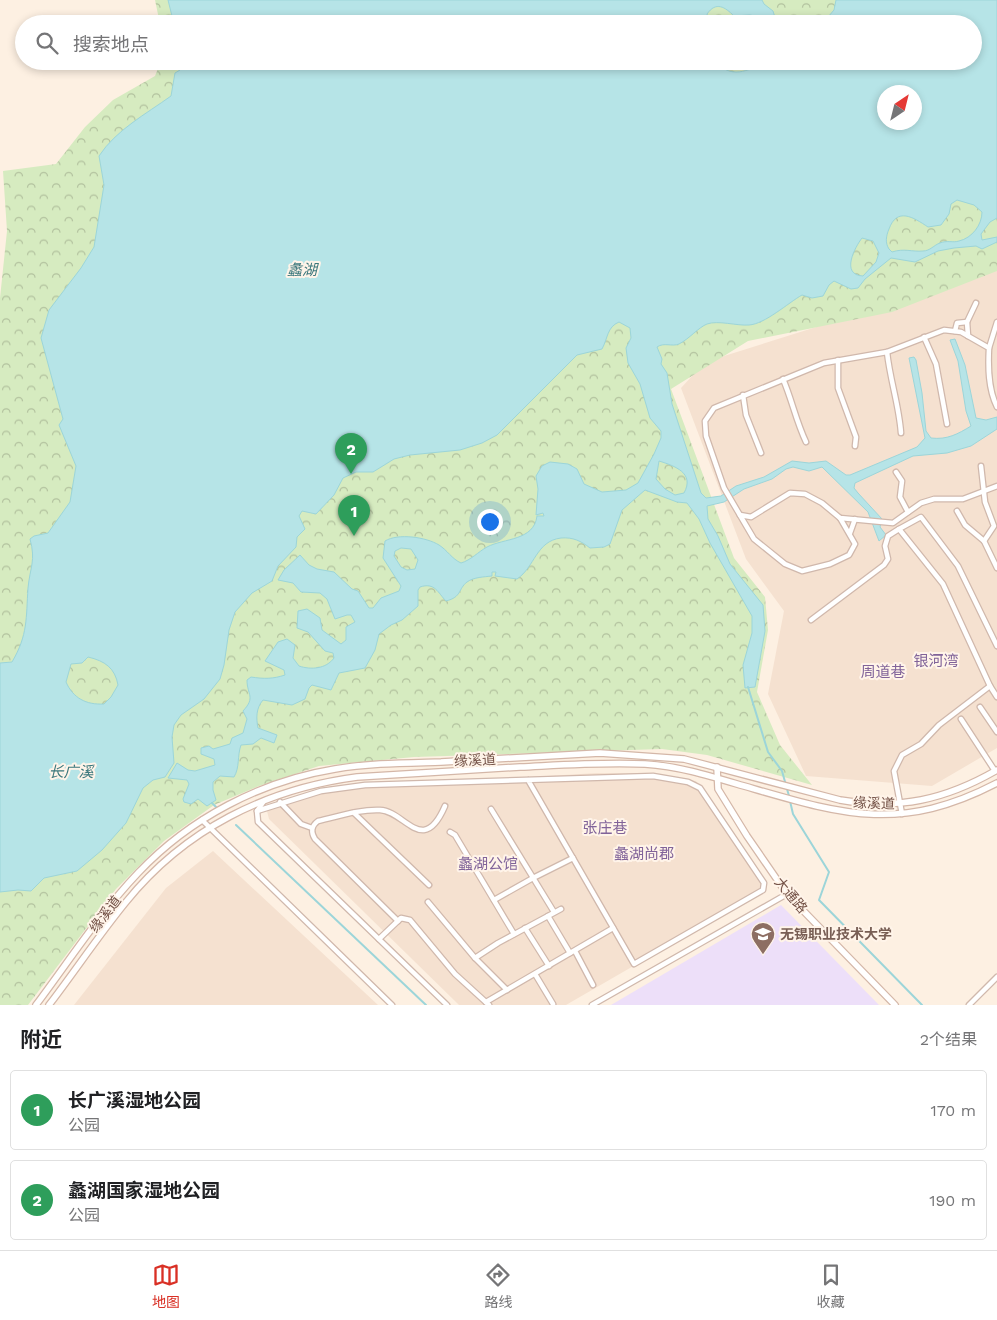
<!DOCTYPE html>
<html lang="zh">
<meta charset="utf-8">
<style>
:root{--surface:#fff;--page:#f2f2f2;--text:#202124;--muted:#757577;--line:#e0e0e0;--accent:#d93025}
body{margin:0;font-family:"Work Sans","Noto Sans SC",sans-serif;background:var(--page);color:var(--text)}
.compass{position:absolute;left:877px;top:85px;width:45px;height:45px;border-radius:50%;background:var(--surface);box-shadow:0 2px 8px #0003;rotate:35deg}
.you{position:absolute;left:489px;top:521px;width:18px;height:18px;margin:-12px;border:4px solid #fff;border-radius:50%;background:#1a73e8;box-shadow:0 0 0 8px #1a73e833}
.badge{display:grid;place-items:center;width:32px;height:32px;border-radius:50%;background:var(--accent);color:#fff;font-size:16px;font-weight:700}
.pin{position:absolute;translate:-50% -41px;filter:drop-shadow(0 1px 2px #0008)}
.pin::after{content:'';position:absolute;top:26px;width:18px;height:15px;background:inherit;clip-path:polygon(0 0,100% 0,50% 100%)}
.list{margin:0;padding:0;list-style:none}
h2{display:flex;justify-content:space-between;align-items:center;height:65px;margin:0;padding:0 20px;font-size:21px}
h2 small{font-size:16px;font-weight:400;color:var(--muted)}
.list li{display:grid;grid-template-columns:32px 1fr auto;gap:15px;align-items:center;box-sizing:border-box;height:80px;margin:0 10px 10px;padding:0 10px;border:1px solid var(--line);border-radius:5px}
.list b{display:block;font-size:19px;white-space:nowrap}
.list p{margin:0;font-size:16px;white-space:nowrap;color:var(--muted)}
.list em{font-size:16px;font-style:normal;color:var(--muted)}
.icon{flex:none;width:28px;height:28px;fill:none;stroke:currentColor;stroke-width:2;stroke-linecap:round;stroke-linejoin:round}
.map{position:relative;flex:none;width:997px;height:1005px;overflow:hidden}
.search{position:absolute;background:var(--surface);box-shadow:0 2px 8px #0003;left:15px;right:15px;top:15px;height:55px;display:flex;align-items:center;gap:12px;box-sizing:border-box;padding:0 18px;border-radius:28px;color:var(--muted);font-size:19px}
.sheet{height:245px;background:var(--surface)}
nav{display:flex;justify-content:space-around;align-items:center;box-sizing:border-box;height:70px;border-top:1px solid var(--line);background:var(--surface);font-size:14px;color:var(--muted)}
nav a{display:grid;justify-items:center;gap:2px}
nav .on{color:var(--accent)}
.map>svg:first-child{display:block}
</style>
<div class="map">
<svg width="997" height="1005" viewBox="0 0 997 1005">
<defs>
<pattern id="park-crowns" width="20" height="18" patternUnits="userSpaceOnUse" patternTransform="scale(1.25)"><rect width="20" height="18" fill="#d6ebc0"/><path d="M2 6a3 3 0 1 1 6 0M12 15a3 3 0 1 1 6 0" fill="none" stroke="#b2c19e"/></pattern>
</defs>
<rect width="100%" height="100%" fill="#fdf0e2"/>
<g fill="#f5e1d0">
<polygon points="997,261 997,748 932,786 806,776 768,694 784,611 746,559 681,388 705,362 912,297"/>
<polygon points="597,773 640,773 696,781 765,890 566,1005 459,1005 269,819 267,811 269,805 330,789"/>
<polygon points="213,851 378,1005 74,1005 166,888"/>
</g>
<polygon fill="#eddff9" points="781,905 879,1005 611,1005"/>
<path fill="url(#park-crowns)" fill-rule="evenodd" d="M155,0H997V271L892,312L748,341L671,389L734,558L765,597L768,630L757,692L780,745L812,785L707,755L662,749L414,757L319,766L259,786L214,805L164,841L116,889L28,1005H0V298L7,231L3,171L56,164L85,127L113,100L155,76L161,61H973V24H160ZM884,92H914V122H884Z"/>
<g fill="#b6e4e7" stroke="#9cd5d9" fill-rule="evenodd">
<path d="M168,0H762L764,4L773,11L777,24H771L769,19L750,15L734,16C725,7 716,1 707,14L710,24H174Z"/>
<path d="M836,0H997V218L990,222L981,234L982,240L997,237V242L982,249L976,246L954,248L938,251L915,262L891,258L865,279L858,288L851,289L834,281L829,285L823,296L812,298L802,295C788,303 765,324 749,325C737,326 718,320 707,324C699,327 689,339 679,344C672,347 664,342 657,347L662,359L661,364L667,373L672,404L701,493L706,498L721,496L736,486L764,477L792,461L809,463L826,461L846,475H850L917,447L925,438L909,358L914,357L916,360L922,393L926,431L931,438C947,440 958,434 971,426L966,411L958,361L950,340L955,339L965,365L976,418L986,420L997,417V429L971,446L947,453L913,456L855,483L854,488L858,493L882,519L880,527L886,535L879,541L868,512L822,467L809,471L793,467L786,469L772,479L744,489L724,502L707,506L708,519L718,536L730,564L763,605L765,631L755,687L745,688L743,665L752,633V616L710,543L699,519L687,503L677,502L645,490L622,510L610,544L604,547L590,548C581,541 573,537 561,538C536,541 535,567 517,579L495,576L496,572H492V576C484,577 474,577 467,582C458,589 462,597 446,601C438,593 435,582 420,587L418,590V606L402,620L391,625L379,634L375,650L365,668L339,673L331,690L312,685L309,688L305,699L292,705L263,700C256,708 256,718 258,728L277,735L274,743L261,738L253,744L241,745C237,756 240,767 234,777L220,776L213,782V790L216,800L207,806L198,799L191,804L184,802L183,799L189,784L187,780L168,778L177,763L188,770L195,771L215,765L214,759L201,754V748L209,746L213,749L230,744L232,738L243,733L247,719L243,711C256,697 247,695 247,680L251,677C264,679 273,679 285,675L284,670L265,661L278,642L287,639L295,645L293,658L299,666C311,670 326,669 334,658L333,653L325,651L308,632L297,628L298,611L307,609L320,618L322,630L341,644L346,640V627L355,622L351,615H347L335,619L327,599L320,593L301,592L293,583L278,580L284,570L300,555L309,565L317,569L334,572L352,589L358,591L369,608H373L381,598L399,591L401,586L383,558L385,541C398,533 426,537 439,545C447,550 452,559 461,563C471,560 478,552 487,547C504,538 534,541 537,516H544L543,513L536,515L538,489L536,476L542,466L550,462L568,464L577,469L584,484L602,492L626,490L638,483L654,454L661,438V431L650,418L640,384L628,363L626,348L631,338L630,328L619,322C607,327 608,338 602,349L577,355L497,435L482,443L460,450L410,455L394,459L373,472H356L343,478L334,495L316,514L302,511L299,516L305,529L297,537L296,547L278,566L272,581L252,593L235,612L229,630L224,665L220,679L204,699L181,715L174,725L172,737L174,763L165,777L153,780L143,788L126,823L102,850L77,871L44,878L31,891L18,890L0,892V663L12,662C28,635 26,618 28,588C30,567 36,561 30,539L34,536L48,533L70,502L76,466L59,425L63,419L41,338L49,310L81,268L94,247L104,185L99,156C116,130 146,114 171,96L175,73L180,70L181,61H716C729,79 749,72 764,61H973V24H822L834,10ZM884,92H914V122H884ZM957,200L974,205L982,212C982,225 972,238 959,241C953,243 947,240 940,243C934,245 930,251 923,251C912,252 904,248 892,252L889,249C885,243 886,236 889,229C897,207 913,217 928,227L941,225L949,214L951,204ZM862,238L873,241L879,253L876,262L863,276C840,275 855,247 862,238ZM659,461C675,466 695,473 684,493L675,495L665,489L656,479ZM401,548L411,549L418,560L415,569L407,570L401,567L394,556L395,551ZM88,657C105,661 115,668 118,685L111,697L104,704C86,705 73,698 66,682L71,664L82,663Z"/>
</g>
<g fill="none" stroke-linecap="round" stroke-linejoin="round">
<g stroke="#9cd5d9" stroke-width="2">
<polyline points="748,687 768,752 782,771 789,796"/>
<polyline points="790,801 793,814 829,872 819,900 922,1005"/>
<polyline points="212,803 217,808"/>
<polyline points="236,825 426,1005"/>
</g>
<g stroke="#d0b8ac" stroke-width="7">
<g id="street">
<polyline points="955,331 957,323 967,322"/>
<polyline points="968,336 967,322 976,303"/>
<polyline points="924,337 936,364 947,424"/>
<polyline points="989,348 997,322"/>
<path d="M887,352C890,380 899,405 901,433"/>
<polyline points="838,360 838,388 856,437 855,446"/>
<path d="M783,379C792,400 796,421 806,442"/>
<polyline points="743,395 746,415 761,453"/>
<polyline points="981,466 985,502 994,526 984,541 997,568"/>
<polyline points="896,472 902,481 900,497 908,512"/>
<polyline points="957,511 965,525 984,541"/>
<polyline points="740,515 751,517 790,493 805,494 822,503 840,518 893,523 921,503 934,499 963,499 997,486"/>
<path d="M840,518L855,544L849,555L830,564L802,571L785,564L754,539L724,488L706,436L705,421L714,408L824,363L887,352L944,330L961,332L989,348C988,367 988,389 997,407"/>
<polyline points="850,533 855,519"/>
<polyline points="811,620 884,565 888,559 885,546 888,536 899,529"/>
<polyline points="997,646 958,566 921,517 899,529 943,584 990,686 997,697"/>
<polyline points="980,707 997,732"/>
<polyline points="961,719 995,771"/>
<polyline points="264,801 257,811 258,822 447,1005"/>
<polyline points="280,802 301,824 312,828"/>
<polyline points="491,809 554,912"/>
<polyline points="257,811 321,791 365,785 653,776 688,782 700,788 764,883 763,890 634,964 528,780"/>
<polyline points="354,813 429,885"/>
<polyline points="902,814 894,771 902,755 921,744 939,725 990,686"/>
<polyline points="202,820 392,1005"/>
<polyline points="450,832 455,835 514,934"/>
<polyline points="494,900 533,878 573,858"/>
<polyline points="428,902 475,958 507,990"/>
<polyline points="548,916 570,953"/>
<path d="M398,921L315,839C311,833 311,826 318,821C337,817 359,809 380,810C405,811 423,857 445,806"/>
<polyline points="525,928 549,966"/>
<polyline points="379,939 401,918 410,920 455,974 489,1005"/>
<polyline points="575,951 593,985"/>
<polyline points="475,958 498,943 561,909"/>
<polyline points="535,974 553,1004"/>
<polyline points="486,1002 613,928"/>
<polyline points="592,1005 787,894"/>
<polyline points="969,1005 997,977"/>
</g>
</g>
<g stroke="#d4b7a8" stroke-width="8">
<g id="secondary">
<polyline points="717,767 718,789 747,836 787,894 895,1005"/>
<path d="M36,1005C69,961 100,913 138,873C190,818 261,781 335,769C370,763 406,763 441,762C494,759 547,756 600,753L684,759L840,800C899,810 945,800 997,770"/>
<path d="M49,1005C75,971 99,935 126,902C185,829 266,789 357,777C411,774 466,770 520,767C562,765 603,762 645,764C677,766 707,775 737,784C838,813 897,835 997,783"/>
</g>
</g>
<use href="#street" stroke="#fff" stroke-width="4.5"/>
<use href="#secondary" stroke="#fff" stroke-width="5.5"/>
</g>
<defs>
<g id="university-pin" transform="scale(1.25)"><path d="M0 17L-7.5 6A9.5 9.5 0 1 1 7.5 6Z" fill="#8d6e63" stroke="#fff4e9"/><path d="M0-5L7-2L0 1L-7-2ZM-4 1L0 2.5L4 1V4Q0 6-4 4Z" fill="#fff"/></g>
</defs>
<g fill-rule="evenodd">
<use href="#university-pin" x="763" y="934"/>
</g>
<g text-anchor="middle" stroke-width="4" stroke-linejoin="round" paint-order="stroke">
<g font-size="14" fill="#755348" stroke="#fff4e9">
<text transform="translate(475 760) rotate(-3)" y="5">缘溪道</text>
<text transform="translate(874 803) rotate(2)" y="5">缘溪道</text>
<text transform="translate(791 895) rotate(50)" y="5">大通路</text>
<text transform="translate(105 914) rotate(-53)" y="5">缘溪道</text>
</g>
<g font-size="14" font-weight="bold" fill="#785e54" stroke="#fff4e9" text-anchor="start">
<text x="780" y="939">无锡职业技术大学</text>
</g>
<g font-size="15" font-style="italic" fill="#3b777c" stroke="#fff4e9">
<text x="302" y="275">蠡湖</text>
<text x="71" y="777">长广溪</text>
</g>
<g font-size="15" fill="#816399" stroke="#fff4e9">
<text x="936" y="666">银河湾</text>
<text x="883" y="677">周道巷</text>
<text x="605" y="833">张庄巷</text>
<text x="644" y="859">蠡湖尚郡</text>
<text x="488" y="869">蠡湖公馆</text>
</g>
</g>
</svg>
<svg class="compass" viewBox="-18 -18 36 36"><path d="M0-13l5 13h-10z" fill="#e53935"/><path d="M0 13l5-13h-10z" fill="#757577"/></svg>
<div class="you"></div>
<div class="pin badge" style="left:354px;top:536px;background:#2e9e5b">1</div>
<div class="pin badge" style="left:351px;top:474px;background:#2e9e5b">2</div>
<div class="search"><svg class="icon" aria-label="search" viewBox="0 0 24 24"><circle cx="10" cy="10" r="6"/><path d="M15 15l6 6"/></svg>搜索地点</div>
</div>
<section class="sheet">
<h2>附近<small>2个结果</small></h2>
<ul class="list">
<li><span class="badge" style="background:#2e9e5b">1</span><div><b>长广溪湿地公园</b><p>公园</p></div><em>170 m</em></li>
<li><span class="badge" style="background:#2e9e5b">2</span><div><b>蠡湖国家湿地公园</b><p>公园</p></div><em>190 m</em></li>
</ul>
</section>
<nav>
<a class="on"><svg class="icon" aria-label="map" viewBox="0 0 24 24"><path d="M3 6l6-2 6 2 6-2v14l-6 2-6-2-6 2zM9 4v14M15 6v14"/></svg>地图</a>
<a><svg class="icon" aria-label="directions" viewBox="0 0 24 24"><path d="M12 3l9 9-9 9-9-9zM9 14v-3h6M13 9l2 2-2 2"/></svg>路线</a>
<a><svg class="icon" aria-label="saved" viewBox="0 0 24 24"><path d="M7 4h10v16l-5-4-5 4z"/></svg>收藏</a>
</nav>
